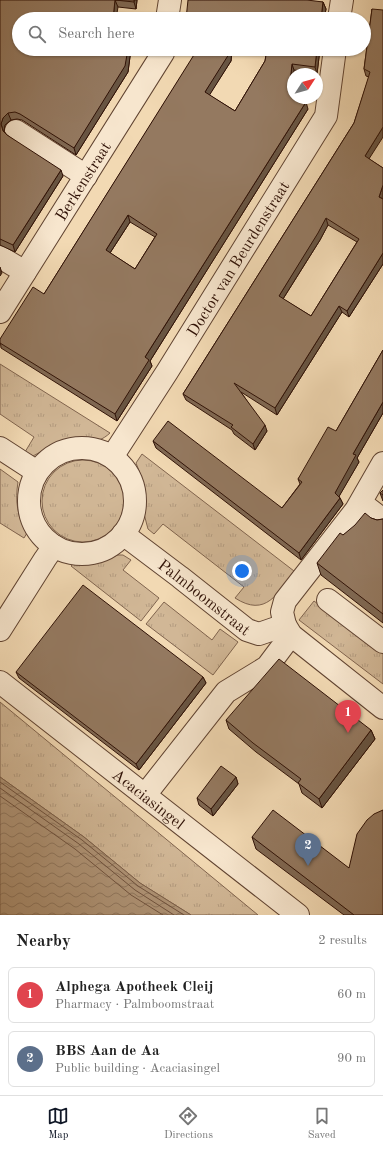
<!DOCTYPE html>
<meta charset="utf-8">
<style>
:root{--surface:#fff;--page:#f6f6f6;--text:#222;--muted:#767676;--line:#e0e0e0;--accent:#111827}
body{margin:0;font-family:"Old Standard TT",serif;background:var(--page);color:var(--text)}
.compass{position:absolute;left:287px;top:68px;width:36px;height:36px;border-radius:50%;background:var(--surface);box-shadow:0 1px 3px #0004;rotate:54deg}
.you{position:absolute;left:242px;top:571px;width:14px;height:14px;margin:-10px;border:3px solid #fff;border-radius:50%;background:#1a73e8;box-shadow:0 0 0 6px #1a73e833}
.badge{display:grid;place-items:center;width:26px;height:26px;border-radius:50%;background:var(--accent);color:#fff;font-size:13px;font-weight:700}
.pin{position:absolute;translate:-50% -33px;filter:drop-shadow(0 1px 2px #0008)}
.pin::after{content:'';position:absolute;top:21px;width:14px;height:12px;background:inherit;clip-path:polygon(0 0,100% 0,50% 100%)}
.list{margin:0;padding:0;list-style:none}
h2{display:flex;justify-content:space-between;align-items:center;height:52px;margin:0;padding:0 16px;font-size:17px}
h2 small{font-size:13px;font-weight:400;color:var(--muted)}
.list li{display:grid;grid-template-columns:26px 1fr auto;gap:12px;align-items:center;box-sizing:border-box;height:56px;margin:0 8px 8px;padding:0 8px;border:1px solid var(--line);border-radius:6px}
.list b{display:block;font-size:15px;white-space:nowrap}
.list p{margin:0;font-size:13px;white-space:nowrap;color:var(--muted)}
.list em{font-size:13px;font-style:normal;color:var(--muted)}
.icon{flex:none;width:22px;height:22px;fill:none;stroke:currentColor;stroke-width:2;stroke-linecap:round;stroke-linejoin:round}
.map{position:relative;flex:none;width:383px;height:915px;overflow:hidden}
.search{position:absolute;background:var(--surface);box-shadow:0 1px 3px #0004;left:12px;right:12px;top:12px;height:44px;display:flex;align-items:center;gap:10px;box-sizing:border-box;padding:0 14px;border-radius:22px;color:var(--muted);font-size:15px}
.sheet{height:180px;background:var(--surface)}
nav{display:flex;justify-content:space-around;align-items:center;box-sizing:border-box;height:56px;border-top:1px solid var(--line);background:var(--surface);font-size:11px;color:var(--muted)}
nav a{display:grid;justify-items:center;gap:2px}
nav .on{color:var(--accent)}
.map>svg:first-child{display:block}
</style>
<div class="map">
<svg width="383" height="915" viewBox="0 0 383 915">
<defs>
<pattern id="grass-tufts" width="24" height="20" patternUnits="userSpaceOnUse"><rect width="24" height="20" fill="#d1b796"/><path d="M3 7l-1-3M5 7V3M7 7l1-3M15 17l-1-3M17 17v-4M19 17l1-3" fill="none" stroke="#b49c80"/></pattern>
<pattern id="water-waves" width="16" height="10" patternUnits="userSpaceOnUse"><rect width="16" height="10" fill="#b09578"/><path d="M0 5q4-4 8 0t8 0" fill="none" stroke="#907860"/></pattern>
</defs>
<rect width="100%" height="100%" fill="#f2d9b3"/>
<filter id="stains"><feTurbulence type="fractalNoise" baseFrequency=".005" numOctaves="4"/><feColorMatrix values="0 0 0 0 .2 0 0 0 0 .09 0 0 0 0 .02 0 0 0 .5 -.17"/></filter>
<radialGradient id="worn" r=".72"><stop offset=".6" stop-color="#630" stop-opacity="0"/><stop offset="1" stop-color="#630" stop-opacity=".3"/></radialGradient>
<g fill="url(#grass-tufts)" stroke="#80644e">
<path d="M0,364L110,433C95,447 86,438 68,441C55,444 44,450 33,456L25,452L34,437L0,414Z"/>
<path d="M142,454L294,571C278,593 266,618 235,598L244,587L163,524L154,534L148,529L143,510L145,496L141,476L136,463Z"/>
<circle cx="83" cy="501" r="41"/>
<path d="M0,469L18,482C15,501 17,516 27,533L24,538L0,523Z"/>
<path d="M117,555H123L131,560L123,570L159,598L141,621L71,566L73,564C89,565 102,562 117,555Z"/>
<polygon points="314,601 383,654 383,684 299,620"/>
<polygon points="164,602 212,640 220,629 238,642 213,675 146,624"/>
<polygon points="0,702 258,915 191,915 140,883 84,837 0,777"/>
</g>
<polygon fill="url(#water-waves)" stroke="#7c604a" points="0,777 84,837 140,883 191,915 0,915"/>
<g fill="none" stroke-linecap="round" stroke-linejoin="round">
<g stroke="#70533f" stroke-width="1">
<polyline points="0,782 82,840 138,886 184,915"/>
<polyline points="0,788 79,844 135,890 174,915"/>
<polyline points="0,796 75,849 131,895 163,915"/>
</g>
<g stroke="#604331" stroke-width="24">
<g id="minor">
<polyline points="167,19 170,0"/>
<polyline points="339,19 342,0"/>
<polyline points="16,131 86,176"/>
<polyline points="0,257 25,272"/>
<path id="s1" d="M0,312L163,53L164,49"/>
<polyline points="0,448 37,472"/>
<circle cx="82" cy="501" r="53"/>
<path id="s2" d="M112,457L167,372L326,116L335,49"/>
<polyline points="361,503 383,520"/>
<path id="s3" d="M123,534L180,577L247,630L259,634L285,625L291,635L383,708"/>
<polyline points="328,600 383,642"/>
<polyline points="285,625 282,612 285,601 356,510 383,463"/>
<polyline points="0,630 45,559 54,546"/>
<path id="s4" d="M0,682L298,915"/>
<polyline points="145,795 226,692 267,667 291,635"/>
</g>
</g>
<use href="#minor" stroke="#f7e6ce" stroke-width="22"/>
</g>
<g fill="#7f6853" stroke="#2f1106" fill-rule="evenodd">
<polygon points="0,0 137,0 136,9 118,7 19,49 131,49 128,72 76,155 22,120 17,119 11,120 5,125 4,131 7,135 63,176 15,252 0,245"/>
<polygon points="323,2 326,9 324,19 186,19"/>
<path d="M372,9L369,159L383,168V264L349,317L342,312L277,415L241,392L267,431L255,450L234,434L232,430L186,400L183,394L354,123L369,77L366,76L364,69ZM328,225L357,242L311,316L283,299L320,240Z"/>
<path d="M183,49H232L231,61L209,95L235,111L265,61L267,49H320L317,74L294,70L292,94L308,109L150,361L152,366L117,421L1,348L0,339L44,294L194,56L185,54ZM130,222L155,237L135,269L110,253Z"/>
<polygon points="383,350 383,413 357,458 359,462 339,496 343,504 301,560 156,448 153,441 282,508 300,484 298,479 336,431"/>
<polygon points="383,490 383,501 380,493"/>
<polygon points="371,518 377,520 383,519 383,623 321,575 317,563 343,535"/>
<polygon points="16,672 203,677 206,683 139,770 19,678"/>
<polygon points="226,720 371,730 375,739 322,808 302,793 299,784 256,752 229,729"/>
<polygon points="236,777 238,784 213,816 199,805 197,798"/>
<polygon points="252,837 349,868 383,915 344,915 256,849"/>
</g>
<g fill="#685543" stroke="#2f1106">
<polygon points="115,0 118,7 116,19 113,19"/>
<polygon points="134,0 137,0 136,9 134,2"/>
<polygon points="323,2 326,9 324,19 321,19"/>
<polygon points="128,49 131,49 128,72 76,155 74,148"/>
<polygon points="229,49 232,49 231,61 207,99 205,92"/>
<polygon points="317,49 320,49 317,74 315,67"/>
<polygon points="292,64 294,70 294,74 293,74 293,80 291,98 289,92"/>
<polygon points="306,102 308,109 150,361 152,366 117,421 115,414 145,357"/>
<polygon points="8,113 11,120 5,125 4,131 5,137 1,124 3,118"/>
<polygon points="383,127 383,137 367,162 365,156"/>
<polygon points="61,170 63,176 15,252 13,245"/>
<polygon points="383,185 383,199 379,197"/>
<polygon points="128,215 130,222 108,256 106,250"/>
<polygon points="326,218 328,225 320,240 281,302 279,296"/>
<polygon points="383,253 383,264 349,317 347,311"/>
<polygon points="0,267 2,273 0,276"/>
<polygon points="339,306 342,312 277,415 275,408"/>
<polygon points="383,402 383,413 357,458 359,462 337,500 335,493 353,454"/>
<polygon points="265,425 267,431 255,450 253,444"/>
<polygon points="340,498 343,504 301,560 299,553"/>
<polygon points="203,677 206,683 139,770 136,764"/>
<polygon points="371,730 375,739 322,808 319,799"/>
<polygon points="236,777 238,784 213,816 211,809"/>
</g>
<g fill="#947960" stroke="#2f1106" fill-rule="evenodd">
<polygon points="0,0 134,0 134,2 115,0 113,19 19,19 19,49 128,49 125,66 74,148 20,114 15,112 8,113 3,118 1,124 3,131 7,135 61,170 13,245 0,239"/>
<polygon points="188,0 307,0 323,2 321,19 258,19 233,16 232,19 186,19"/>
<path d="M372,9L383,10V127L365,156L383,168V185L379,197L383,199V253L347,311L339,306L275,408L234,383L265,425L253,444L231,427L233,425L183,394L354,123L370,72L364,69ZM326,218L359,239L311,316L279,296L318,233Z"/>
<path d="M191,49H229V54L205,92L235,111L265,61L267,49H317L315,67L292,64L289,92L293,95V98H299L306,102L145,357L149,360L115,414L0,343V339L33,287L44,294L197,50ZM128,215L157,234L135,269L106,250Z"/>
<polygon points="383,350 383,402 353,454 356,455 335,493 340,498 299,553 153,441 168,421 282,508 302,482 298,479 328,427 336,431"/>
<polygon points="383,490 383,495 380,493"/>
<polygon points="365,513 371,518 377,520 383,519 383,614 317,563 340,533 343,535 355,525"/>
<polygon points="83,585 203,677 136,764 16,672"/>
<polygon points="279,659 371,730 319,799 298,783 301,779 253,743 226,720"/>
<polygon points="221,766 236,777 211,809 197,798"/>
<polygon points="273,810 349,868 357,834 367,820 374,814 383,810 383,915 354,915 252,837"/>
</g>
<g text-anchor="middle" stroke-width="3.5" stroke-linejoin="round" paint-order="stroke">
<g font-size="16" fill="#2f1106" stroke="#f7e6ce">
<text dy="6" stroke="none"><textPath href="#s1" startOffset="155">Berkenstraat</textPath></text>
<text dy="6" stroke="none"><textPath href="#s2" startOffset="235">Doctor van Beurdenstraat</textPath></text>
<text dy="6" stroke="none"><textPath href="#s3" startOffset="103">Palmboomstraat</textPath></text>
<text dy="6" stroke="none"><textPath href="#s4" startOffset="189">Acaciasingel</textPath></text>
</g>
</g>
<rect width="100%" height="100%" filter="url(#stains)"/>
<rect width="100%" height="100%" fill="url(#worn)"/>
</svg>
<svg class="compass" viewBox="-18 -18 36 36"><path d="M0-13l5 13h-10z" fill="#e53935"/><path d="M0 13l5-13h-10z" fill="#767676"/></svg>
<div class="you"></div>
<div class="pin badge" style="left:348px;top:733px;background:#e0444e">1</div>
<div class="pin badge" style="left:308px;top:866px;background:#5c6f8a">2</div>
<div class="search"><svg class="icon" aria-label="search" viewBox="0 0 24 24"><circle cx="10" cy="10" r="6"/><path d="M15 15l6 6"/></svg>Search here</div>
</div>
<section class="sheet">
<h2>Nearby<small>2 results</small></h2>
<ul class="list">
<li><span class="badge" style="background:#e0444e">1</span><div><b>Alphega Apotheek Cleij</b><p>Pharmacy · Palmboomstraat</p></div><em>60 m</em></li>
<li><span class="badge" style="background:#5c6f8a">2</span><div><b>BBS Aan de Aa</b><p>Public building · Acaciasingel</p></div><em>90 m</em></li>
</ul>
</section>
<nav>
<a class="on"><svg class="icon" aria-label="map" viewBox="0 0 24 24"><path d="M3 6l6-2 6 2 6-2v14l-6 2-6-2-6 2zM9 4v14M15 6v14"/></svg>Map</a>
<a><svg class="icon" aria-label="directions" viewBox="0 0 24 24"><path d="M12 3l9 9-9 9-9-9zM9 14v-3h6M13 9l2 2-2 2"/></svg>Directions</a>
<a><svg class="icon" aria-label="saved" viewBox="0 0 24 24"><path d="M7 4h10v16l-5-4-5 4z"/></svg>Saved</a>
</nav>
